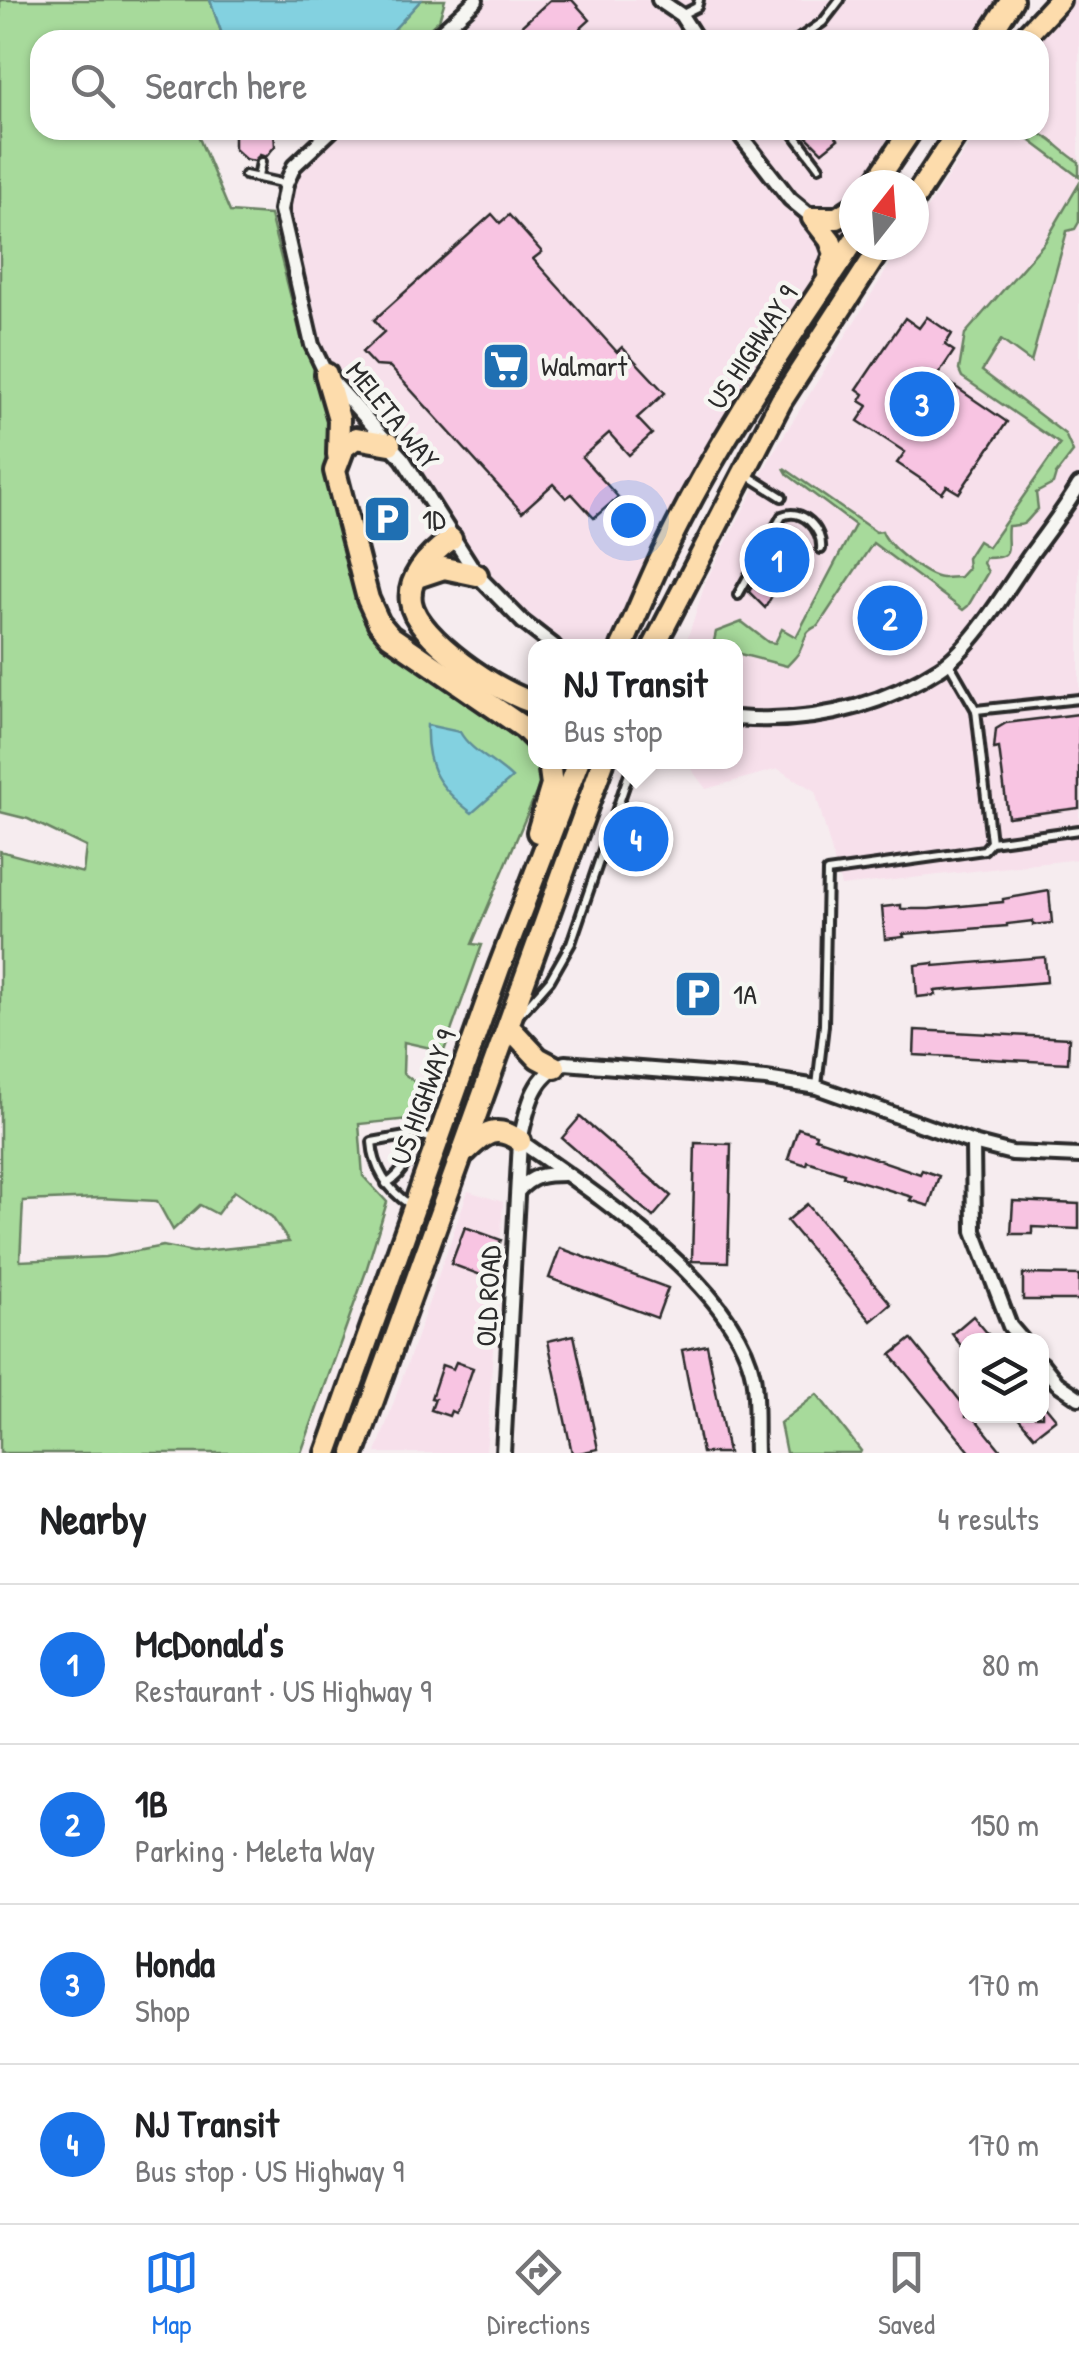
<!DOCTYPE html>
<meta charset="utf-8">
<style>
:root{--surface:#fff;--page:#f6f6f6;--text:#202124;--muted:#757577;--line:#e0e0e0;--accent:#1a73e8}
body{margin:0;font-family:"Patrick Hand",sans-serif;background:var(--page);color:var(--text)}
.controls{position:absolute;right:30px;bottom:30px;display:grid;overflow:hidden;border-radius:20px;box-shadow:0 2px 8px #0004}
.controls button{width:90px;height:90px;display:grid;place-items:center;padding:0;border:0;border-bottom:2px solid var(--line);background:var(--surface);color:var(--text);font:50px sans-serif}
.compass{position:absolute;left:839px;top:170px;width:90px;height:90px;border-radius:50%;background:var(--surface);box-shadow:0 2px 8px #0004;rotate:17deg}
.you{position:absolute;left:628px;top:520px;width:35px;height:35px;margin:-25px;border:8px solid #fff;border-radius:50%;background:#1a73e8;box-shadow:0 0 0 15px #1a73e833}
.badge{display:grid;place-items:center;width:65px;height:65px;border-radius:50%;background:var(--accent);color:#fff;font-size:32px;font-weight:700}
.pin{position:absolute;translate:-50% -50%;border:5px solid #fff;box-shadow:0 2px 10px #0006}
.popup{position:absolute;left:528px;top:639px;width:215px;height:130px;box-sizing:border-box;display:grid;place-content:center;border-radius:20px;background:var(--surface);filter:drop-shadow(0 2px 8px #0005);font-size:32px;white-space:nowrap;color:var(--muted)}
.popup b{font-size:38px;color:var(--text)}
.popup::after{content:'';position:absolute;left:50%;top:100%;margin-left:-20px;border:20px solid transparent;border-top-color:var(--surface)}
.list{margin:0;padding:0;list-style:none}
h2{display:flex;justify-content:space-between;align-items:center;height:130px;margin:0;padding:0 40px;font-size:42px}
h2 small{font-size:32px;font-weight:400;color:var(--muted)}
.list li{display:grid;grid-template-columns:65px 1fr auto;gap:30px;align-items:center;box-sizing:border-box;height:160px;padding:0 40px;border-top:2px solid var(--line)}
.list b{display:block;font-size:38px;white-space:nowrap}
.list p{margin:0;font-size:32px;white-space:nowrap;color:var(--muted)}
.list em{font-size:32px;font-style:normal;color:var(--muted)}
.icon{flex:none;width:55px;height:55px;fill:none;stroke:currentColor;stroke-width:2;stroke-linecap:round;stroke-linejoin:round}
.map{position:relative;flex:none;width:1079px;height:1453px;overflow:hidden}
.search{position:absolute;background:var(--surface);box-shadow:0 2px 8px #0004;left:30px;right:30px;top:30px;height:110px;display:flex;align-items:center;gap:25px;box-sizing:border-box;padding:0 35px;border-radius:30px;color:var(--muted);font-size:38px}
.sheet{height:770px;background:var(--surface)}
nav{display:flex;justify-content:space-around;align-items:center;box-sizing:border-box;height:140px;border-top:2px solid var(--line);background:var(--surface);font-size:28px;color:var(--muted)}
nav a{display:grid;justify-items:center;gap:5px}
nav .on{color:var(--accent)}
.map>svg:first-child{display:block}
</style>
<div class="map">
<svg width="1079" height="1453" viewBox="0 0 1079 1453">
<rect width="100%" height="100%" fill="#f6ecef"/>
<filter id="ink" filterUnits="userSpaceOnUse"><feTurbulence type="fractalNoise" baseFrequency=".01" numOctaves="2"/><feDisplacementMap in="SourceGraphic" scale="20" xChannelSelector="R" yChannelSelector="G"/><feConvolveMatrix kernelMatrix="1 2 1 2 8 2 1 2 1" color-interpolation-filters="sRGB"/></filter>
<g filter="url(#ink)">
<g fill="#f7e0eb">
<polygon points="476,0 1012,0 986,40 432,40"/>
<polygon points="1067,0 1079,0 1079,859 841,886 815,791 778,769 706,789 686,762 736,762 736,646 685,646 706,581 773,453 902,245 914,245 914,228 979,130 1039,130 1039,41"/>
<polygon points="332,130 927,130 891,185 854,185 854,241 729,434 622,646 554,646 477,575 403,459 326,374 290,256 286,184"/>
<polygon points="468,1191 503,1202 486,1453 376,1453"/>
</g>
<g fill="#a7da9b" stroke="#698263" stroke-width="2.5" fill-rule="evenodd">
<path d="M0,0H210L224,40H40V130H200L199,138L230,212L270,215L302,341L336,420L330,498L368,623L524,737L542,779L472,944L482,945L444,1051L404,1042L403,1073L429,1093L419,1118L359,1124L363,1176L387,1202L365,1274L301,1453H0V851L83,873L86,847L28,819L0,812ZM234,1191L272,1217L289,1242L193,1252L163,1246L105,1257L20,1261L23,1201L99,1198L157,1201L173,1230L200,1205L217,1214Z"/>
<polygon points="421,0 445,0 439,20 417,40 384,40"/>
<path d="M1016,130C1050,130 1053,146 1079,162V177Z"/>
<path d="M1079,184V222L1075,229L1067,231L1031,362L1001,340L982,371L1065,434L1073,452L1056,474L1053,484L1036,493L1038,509C1021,525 1031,524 1008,526C1005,548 1017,558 985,558L983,563L988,572L968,606L963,610L873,543L818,626C805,630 806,637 801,648C799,655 792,660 787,666L736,653V646H713L716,632L742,622L768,642L775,643L782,629L796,637L855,525L788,475L784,468L876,532L882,531C887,546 926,577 942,578C948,578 954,577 960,577L968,568L967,558L978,541L988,547L1060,444L962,377L959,370L965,334L1045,242Z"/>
<polygon points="817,1394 861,1451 860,1453 786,1453 780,1423"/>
</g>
<g fill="#83d1e0" stroke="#608f98" stroke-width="2.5">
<polygon points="210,0 421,0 384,40 224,40"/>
<path d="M427,725L460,732C470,751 496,762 512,778L472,813C439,788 425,768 427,725Z"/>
</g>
<g fill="#f8c4e2" stroke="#2b2b2b" stroke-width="2.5">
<polygon points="550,0 572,0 590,20 568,40 506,40"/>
<polygon points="234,130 274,130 275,146 266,157 260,155 254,161 245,159 234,149"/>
<polygon points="800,130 831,130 838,139 822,152"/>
<polygon points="492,214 500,223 509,215 542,252 533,259 617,352 622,347 665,393 637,418 652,434 629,455 609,433 582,457 618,497 594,518 572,494 566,498 553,484 522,512 390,367 375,366 362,352 384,332 374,320"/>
<polygon points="927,317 952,334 945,345 954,351 938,375 1007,422 959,493 947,486 942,493 897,463 905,452 858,421 868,406 860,401 864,394 857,389 905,318 919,328"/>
<polygon points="782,529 803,541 780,591 777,589 773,594 765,608 749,592"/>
<polygon points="1079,714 1079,808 1008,817 999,748 994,749 996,729 1006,723"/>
<polygon points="624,813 652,823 641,860 611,849"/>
<polygon points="1049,891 1052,923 1033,925 1033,921 1007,924 1007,926 903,934 904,937 885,939 882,907 901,905 901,909 929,909 1003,902 1003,899"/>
<polygon points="1045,957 1047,982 935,991 936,995 917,997 915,965 934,963 934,966"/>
<polygon points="915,1030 1069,1038 1068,1063 914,1055"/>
<polygon points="580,1117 671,1196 653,1217 562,1138"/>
<polygon points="798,1128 816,1134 815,1138 920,1174 922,1170 939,1176 929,1206 910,1200 912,1197 843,1176 844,1173 807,1161 806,1165 788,1159"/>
<polygon points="695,1143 731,1144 728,1262 692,1261"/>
<polygon points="1013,1201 1079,1204 1079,1229 1032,1227 1032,1234 1011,1234"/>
<polygon points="807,1204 891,1304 871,1321 787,1221"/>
<polygon points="465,1227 501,1240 486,1277 451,1264"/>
<polygon points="560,1248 668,1288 657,1318 549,1278"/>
<polygon points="1023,1274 1079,1275 1079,1300 1023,1300"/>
<polygon points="973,1316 993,1340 966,1340 966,1352 952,1334"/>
<polygon points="574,1335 598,1449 579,1453 572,1453 548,1341"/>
<polygon points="911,1339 966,1408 966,1416 973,1416 1003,1453 971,1453 891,1355"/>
<polygon points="707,1345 728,1453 702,1453 682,1350"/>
<polygon points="456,1362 473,1368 459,1408 455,1413 451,1411 449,1416 431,1410 435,1399 431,1398 442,1365 453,1369"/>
<polygon points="1042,1402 1056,1419 1034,1436 1017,1416 1042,1416"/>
</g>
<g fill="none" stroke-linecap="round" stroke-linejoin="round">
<g stroke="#2b2b2b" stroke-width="14">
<g id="service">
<polyline points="683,14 697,7 699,0"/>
<polyline points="797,40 823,22 840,0"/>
<polyline points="791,130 819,167"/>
<polyline points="245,175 286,184"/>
<polyline points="258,177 261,162"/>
<polyline points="747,475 782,497"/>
<path d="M738,595L782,516C802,507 823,529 821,549"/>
<polyline points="949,663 976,710"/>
<polyline points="991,842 1079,830"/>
<polyline points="520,1014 550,980 571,943 633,762"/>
<polyline points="817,1086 824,1025 827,872 984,850 991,842 976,710 1079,699"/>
<path d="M386,1184C406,1172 410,1157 408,1135"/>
<path d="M410,1205C387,1189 374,1169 372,1142L417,1134L435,1140"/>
</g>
</g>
<g stroke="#2b2b2b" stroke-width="20">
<g id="minor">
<polyline points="659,0 681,15 697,40"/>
<polyline points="432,40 476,0"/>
<polyline points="332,130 294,166 286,184 281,210 312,345 326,374 403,459 477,575 523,622 554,646"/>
<polyline points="736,130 790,199 813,218"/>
<path d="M736,718C810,724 877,709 940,668C973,647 1008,587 1031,554C1047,532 1065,509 1079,485"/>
<path d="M520,1141C592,1192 735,1285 753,1376C757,1400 755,1428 756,1453"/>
<polyline points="973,1143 974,1231 1010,1326 1022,1340"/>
<path d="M518,1191C532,1175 544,1174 564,1174"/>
<polyline points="1042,1364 1057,1383 1079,1398"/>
<path d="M503,1453L520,1141C527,1110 532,1075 565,1063L766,1079L817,1087L973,1143L1012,1153L1079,1156"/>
</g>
</g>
<g stroke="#2b2b2b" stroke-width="28">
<g id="trunk">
<polyline points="986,40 1012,0"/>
<polyline points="1022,40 1059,0"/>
<polyline points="874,185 911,130"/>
<polyline points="914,199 959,130"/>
<polyline points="813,218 830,240 835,254 828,273"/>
<polyline points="813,218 837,218 854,207"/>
<polyline points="326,374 339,419 338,455"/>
<polyline points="390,444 356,438 344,447 335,471 368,599 379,623 390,636 524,728 536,740"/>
<path d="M451,539C432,553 407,576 411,602C416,638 503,696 536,703"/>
<polyline points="417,577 444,568 477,575"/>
<path d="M622,646C637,614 650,580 666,548C718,440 788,340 854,241"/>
<polyline points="654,646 781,401 882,245"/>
<polyline points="538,832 552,785 549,762"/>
<polyline points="509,1027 538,1058 555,1067"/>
<path d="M466,1151C485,1133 496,1124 520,1141"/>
<polyline points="327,1453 499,968 578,762"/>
<polyline points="354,1453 603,762"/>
</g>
</g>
<use href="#service" stroke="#f6f6f2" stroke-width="6"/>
<use href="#minor" stroke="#f6f6f2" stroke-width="12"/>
<use href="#trunk" stroke="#fddcac" stroke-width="20"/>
</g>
</g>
<defs>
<g id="supermarket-square" transform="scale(2.5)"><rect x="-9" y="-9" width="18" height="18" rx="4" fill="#1f6fb2" stroke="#f6f6f2"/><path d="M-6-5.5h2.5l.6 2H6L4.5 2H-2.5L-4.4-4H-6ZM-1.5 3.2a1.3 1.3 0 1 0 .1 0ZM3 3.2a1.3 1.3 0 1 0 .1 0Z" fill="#fff"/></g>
<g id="parking-square" transform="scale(2.5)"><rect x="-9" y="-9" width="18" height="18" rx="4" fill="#1f6fb2" stroke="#f6f6f2"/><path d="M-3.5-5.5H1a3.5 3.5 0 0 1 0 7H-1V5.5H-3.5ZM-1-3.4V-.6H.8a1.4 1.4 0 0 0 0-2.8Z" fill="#fff"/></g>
</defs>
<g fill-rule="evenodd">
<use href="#supermarket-square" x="506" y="366"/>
<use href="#parking-square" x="387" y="519"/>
<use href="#parking-square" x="698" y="994"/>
</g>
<g text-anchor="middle" stroke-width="9" stroke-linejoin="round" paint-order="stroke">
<g font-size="28" fill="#2b2b2b" stroke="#f6f6f2">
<text transform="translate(752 347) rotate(-57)" y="10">US HIGHWAY 9</text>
<text transform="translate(393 415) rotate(51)" y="10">MELETA WAY</text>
<text transform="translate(423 1097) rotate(-70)" y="10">US HIGHWAY 9</text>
<text transform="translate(488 1296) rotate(-87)" y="10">OLD ROAD</text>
</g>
<g font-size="28" fill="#2b2b2b" stroke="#f6f6f2" text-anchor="start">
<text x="541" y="376">Walmart</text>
<text x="422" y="529">1D</text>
<text x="733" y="1004">1A</text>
</g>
</g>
</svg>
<div class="controls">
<button><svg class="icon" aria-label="layers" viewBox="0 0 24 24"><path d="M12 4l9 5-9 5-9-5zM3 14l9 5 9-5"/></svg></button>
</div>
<svg class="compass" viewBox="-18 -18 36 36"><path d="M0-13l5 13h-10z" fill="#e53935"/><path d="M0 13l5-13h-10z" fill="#757577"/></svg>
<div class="you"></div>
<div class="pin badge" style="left:777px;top:560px">1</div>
<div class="pin badge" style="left:890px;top:618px">2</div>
<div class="pin badge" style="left:922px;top:404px">3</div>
<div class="pin badge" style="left:636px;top:839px">4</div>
<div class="popup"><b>NJ Transit</b>Bus stop</div>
<div class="search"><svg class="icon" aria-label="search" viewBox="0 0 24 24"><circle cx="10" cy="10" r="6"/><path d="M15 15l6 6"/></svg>Search here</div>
</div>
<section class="sheet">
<h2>Nearby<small>4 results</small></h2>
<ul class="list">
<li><span class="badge">1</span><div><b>McDonald's</b><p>Restaurant · US Highway 9</p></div><em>80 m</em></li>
<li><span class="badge">2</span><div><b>1B</b><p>Parking · Meleta Way</p></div><em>150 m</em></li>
<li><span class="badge">3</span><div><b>Honda</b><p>Shop</p></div><em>170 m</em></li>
<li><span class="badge">4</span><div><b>NJ Transit</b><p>Bus stop · US Highway 9</p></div><em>170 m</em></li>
</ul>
</section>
<nav>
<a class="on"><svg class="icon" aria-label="map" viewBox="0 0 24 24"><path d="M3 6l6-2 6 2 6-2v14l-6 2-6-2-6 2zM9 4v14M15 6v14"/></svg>Map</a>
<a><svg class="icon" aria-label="directions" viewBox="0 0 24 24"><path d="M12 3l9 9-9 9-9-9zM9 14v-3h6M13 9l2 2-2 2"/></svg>Directions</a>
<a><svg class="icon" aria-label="saved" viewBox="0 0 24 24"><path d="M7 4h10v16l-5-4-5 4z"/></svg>Saved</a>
</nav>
